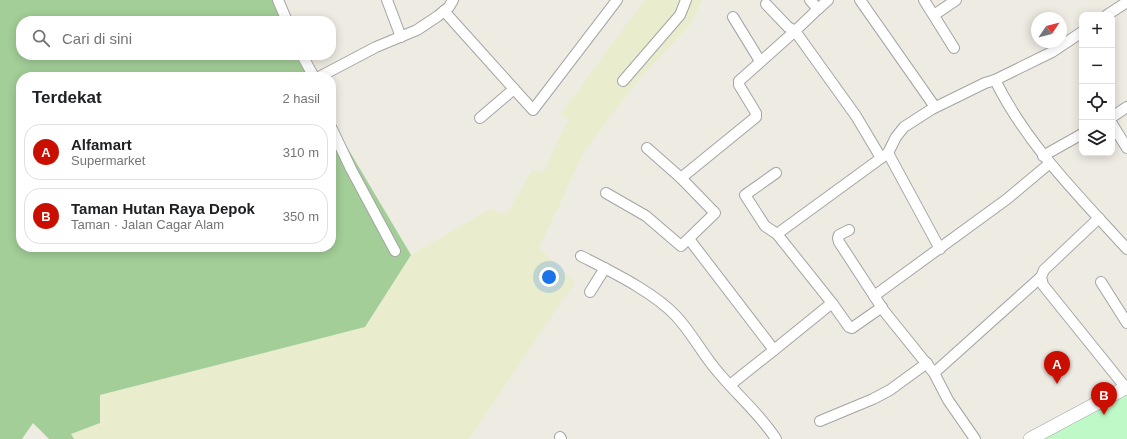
<!DOCTYPE html>
<html lang="id">
<meta charset="utf-8">
<style>
:root{--surface:#fff;--page:#f6f6f6;--text:#202124;--muted:#757577;--line:#e0e0e0;--accent:#ca0e00}
body{margin:0;font-family:Helvetica,sans-serif;background:var(--page);color:var(--text)}
.controls{position:absolute;right:12px;top:12px;display:grid;overflow:hidden;border-radius:8px;box-shadow:0 2px 10px #0003}
.controls button{width:36px;height:36px;display:grid;place-items:center;padding:0;border:0;border-bottom:1px solid var(--line);background:var(--surface);color:var(--text);font:20px sans-serif}
.compass{position:absolute;left:1031px;top:12px;width:36px;height:36px;border-radius:50%;background:var(--surface);box-shadow:0 2px 10px #0003;rotate:55deg}
.you{position:absolute;left:549px;top:277px;width:14px;height:14px;margin:-10px;border:3px solid #fff;border-radius:50%;background:#1a73e8;box-shadow:0 0 0 6px #1a73e833}
.badge{display:grid;place-items:center;width:26px;height:26px;border-radius:50%;background:var(--accent);color:#fff;font-size:13px;font-weight:700}
.pin{position:absolute;translate:-50% -33px;filter:drop-shadow(0 1px 2px #0008)}
.pin::after{content:'';position:absolute;top:21px;width:14px;height:12px;background:inherit;clip-path:polygon(0 0,100% 0,50% 100%)}
.list{margin:0;padding:0;list-style:none}
h2{display:flex;justify-content:space-between;align-items:center;height:52px;margin:0;padding:0 16px;font-size:17px}
h2 small{font-size:13px;font-weight:400;color:var(--muted)}
.list li{display:grid;grid-template-columns:26px 1fr auto;gap:12px;align-items:center;box-sizing:border-box;height:56px;margin:0 8px 8px;padding:0 8px;border:1px solid var(--line);border-radius:16px}
.list b{display:block;font-size:15px;white-space:nowrap}
.list p{margin:0;font-size:13px;white-space:nowrap;color:var(--muted)}
.list em{font-size:13px;font-style:normal;color:var(--muted)}
.icon{flex:none;width:22px;height:22px;fill:none;stroke:currentColor;stroke-width:2;stroke-linecap:round;stroke-linejoin:round}
.map{position:relative;flex:none;width:1127px;height:439px;overflow:hidden}
.search{position:absolute;background:var(--surface);box-shadow:0 2px 10px #0003;left:16px;top:16px;width:320px;height:44px;display:flex;align-items:center;gap:10px;box-sizing:border-box;padding:0 14px;border-radius:16px;color:var(--muted);font-size:15px}
.panel{position:absolute;background:var(--surface);box-shadow:0 2px 10px #0003;left:16px;top:72px;width:320px;height:180px;border-radius:16px}
.map>svg:first-child{display:block}
</style>
<div class="map">
<svg width="1127" height="439" viewBox="0 0 1127 439">
<rect width="100%" height="100%" fill="#eeebe3"/>
<polygon fill="#e9edcd" points="644,0 702,0 691,24 639,79 585,150 539,248 575,282 469,439 74,439 70,434 100,423 100,395 365,327 411,255 490,209 506,215 533,169 543,173 569,118 560,115"/>
<polygon fill="#a3ce97" points="0,0 278,0 287,21 21,21 21,55 302,55 312,77 21,77 21,247 331,247 331,120 411,255 365,327 100,395 100,423 71,434 74,439 49,439 33,423 22,439 0,439"/>
<polygon fill="#bef9c7" points="1127,391 1127,439 1035,439"/>
<g fill="none" stroke-linecap="round" stroke-linejoin="round">
<g stroke="#a4a4a4" stroke-width="12">
<g id="minor">
<polyline points="278,0 287,21"/>
<polyline points="387,0 401,37"/>
<polyline points="860,0 935,107"/>
<polyline points="924,0 954,48"/>
<polyline points="766,4 788,27 795,31 818,9 810,0"/>
<polyline points="818,9 828,0"/>
<polyline points="444,11 533,110 617,0"/>
<polyline points="934,15 956,0"/>
<polyline points="1107,15 1127,2"/>
<polyline points="733,17 760,61"/>
<polyline points="302,55 314,77"/>
<polyline points="319,77 376,47 417,30 438,16 449,7 453,0"/>
<path d="M995,80C1027,145 1079,196 1127,249"/>
<polyline points="623,81 680,15 686,0"/>
<polyline points="1112,117 1127,107"/>
<polyline points="480,118 514,89"/>
<polyline points="1112,124 1127,148"/>
<polyline points="331,127 351,169 395,251"/>
<polyline points="888,153 940,249"/>
<polyline points="1043,156 1082,134"/>
<polyline points="776,173 745,195 765,226 777,234"/>
<polyline points="681,178 756,117 756,113 739,85 739,81 795,31 856,116 881,158"/>
<polyline points="606,193 646,216 681,246 714,214 715,213 681,178 647,148"/>
<polyline points="1099,218 1044,270 1041,277 1043,285 1126,388"/>
<polyline points="849,230 839,235 838,238 839,242 884,311 934,373 948,400 975,439"/>
<polyline points="689,239 774,350"/>
<path d="M581,256C610,271 654,292 676,316C692,333 703,355 718,372C737,395 760,414 776,439"/>
<polyline points="1101,282 1127,323"/>
<polyline points="590,292 605,268"/>
<polyline points="874,296 1007,199 1050,163"/>
<polyline points="832,303 849,327 852,328 882,307"/>
<polyline points="934,373 1041,277"/>
<polyline points="730,385 774,350 832,303 777,234 888,153 896,137 904,127 932,109 985,83 995,80 1052,52 1082,32"/>
<polyline points="820,421 873,399 890,390 927,363"/>
<polyline points="560,437 561,439"/>
</g>
</g>
<g stroke="#a4a4a4" stroke-width="14">
<polyline id="tertiary" points="1030,439 1127,387"/>
</g>
<use href="#minor" stroke="#fff" stroke-width="10"/>
<use href="#tertiary" stroke="#fff" stroke-width="13"/>
</g>
</svg>
<div class="controls">
<button>+</button>
<button>−</button>
<button><svg class="icon" aria-label="locate" viewBox="0 0 24 24"><circle cx="12" cy="12" r="6"/><path d="M12 2v4M12 18v4M2 12h4M18 12h4"/></svg></button>
<button><svg class="icon" aria-label="layers" viewBox="0 0 24 24"><path d="M12 4l9 5-9 5-9-5zM3 14l9 5 9-5"/></svg></button>
</div>
<svg class="compass" viewBox="-18 -18 36 36"><path d="M0-13l5 13h-10z" fill="#e53935"/><path d="M0 13l5-13h-10z" fill="#757577"/></svg>
<div class="you"></div>
<div class="pin badge" style="left:1057px;top:384px">A</div>
<div class="pin badge" style="left:1104px;top:415px">B</div>
<div class="search"><svg class="icon" aria-label="search" viewBox="0 0 24 24"><circle cx="10" cy="10" r="6"/><path d="M15 15l6 6"/></svg>Cari di sini</div>
<section class="panel">
<h2>Terdekat<small>2 hasil</small></h2>
<ul class="list">
<li><span class="badge">A</span><div><b>Alfamart</b><p>Supermarket</p></div><em>310 m</em></li>
<li><span class="badge">B</span><div><b>Taman Hutan Raya Depok</b><p>Taman · Jalan Cagar Alam</p></div><em>350 m</em></li>
</ul>
</section>
</div>
